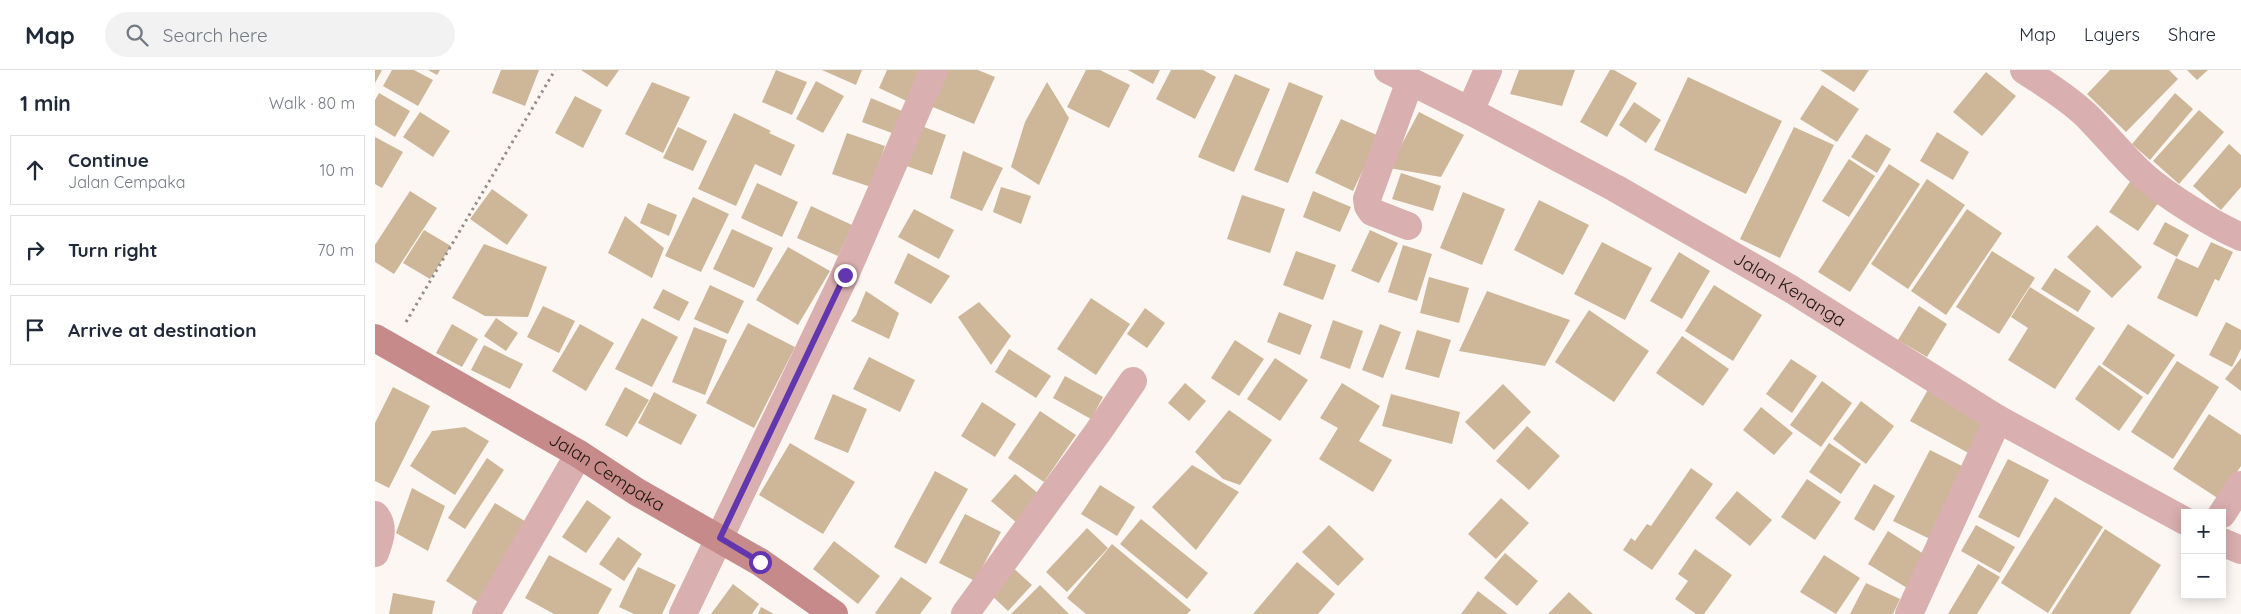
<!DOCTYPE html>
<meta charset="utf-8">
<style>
:root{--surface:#fff;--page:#f2f2f3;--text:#1f2937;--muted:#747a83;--line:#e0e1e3}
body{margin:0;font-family:Quicksand,sans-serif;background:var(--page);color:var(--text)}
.controls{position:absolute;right:15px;bottom:15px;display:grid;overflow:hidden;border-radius:0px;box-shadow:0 2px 12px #0003}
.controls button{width:45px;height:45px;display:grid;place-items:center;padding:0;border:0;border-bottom:1px solid var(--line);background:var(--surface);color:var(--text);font:25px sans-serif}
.stop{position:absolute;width:15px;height:15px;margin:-11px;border:4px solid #6236ae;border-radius:50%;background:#fff}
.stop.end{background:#6236ae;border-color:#fff;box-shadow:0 1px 5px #0008}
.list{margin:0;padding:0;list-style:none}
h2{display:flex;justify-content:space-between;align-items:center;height:65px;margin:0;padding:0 20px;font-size:21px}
h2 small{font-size:16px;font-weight:400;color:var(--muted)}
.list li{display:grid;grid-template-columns:32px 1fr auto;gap:15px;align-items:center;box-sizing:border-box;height:70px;margin:0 10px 10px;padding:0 10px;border:1px solid var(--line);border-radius:0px}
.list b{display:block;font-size:19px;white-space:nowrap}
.list p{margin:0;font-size:16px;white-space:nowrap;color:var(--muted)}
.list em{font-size:16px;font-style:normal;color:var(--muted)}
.icon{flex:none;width:28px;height:28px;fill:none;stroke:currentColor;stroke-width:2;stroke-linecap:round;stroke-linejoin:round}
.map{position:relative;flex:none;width:1866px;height:544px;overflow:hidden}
header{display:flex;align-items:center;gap:30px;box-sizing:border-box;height:70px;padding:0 25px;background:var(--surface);border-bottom:1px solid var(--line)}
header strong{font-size:24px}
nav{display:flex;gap:28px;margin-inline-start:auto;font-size:18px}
.search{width:350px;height:45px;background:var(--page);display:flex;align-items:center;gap:12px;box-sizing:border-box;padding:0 18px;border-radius:28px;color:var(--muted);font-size:19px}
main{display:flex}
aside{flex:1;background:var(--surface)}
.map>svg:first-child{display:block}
</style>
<header>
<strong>Map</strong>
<div class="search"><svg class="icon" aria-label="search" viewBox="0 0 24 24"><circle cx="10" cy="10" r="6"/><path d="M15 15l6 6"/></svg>Search here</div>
<nav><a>Map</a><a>Layers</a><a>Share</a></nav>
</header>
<main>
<aside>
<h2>1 min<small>Walk · 80 m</small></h2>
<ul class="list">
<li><svg class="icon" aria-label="ahead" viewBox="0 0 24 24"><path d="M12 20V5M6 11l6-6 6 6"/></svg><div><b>Continue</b><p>Jalan Cempaka</p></div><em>10 m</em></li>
<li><svg class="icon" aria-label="right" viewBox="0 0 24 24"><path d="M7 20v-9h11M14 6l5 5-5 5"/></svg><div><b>Turn right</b></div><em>70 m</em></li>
<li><svg class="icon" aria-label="arrive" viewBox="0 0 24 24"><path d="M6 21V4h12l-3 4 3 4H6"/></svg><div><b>Arrive at destination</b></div></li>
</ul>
</aside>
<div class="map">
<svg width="1866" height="544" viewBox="0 0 1866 544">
<rect width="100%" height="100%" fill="#fcf7f3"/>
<g fill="#ceb798">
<polygon points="0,0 7,0 0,13"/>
<polygon points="17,0 39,0 58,10 43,36 8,16"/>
<polygon points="53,0 65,0 62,5"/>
<polygon points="126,0 164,0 150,36 117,23"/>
<polygon points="206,0 244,0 232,17"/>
<polygon points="401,0 432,12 417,45 387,32"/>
<polygon points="447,0 487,0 481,15"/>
<polygon points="512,0 554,0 538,34 504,18"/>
<polygon points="568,0 603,0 620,7 599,54 553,35"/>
<polygon points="711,0 725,0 755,15 734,58 692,37"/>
<polygon points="753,0 785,0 778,14"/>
<polygon points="796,0 828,0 841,7 820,49 781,29"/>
<polygon points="1144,0 1200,0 1187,36 1135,24"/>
<polygon points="1235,0 1239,0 1262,13 1232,67 1205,52"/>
<polygon points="1445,0 1494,0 1479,22"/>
<polygon points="1735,0 1794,0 1803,9 1751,62 1712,24"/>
<polygon points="1812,0 1833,0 1822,10"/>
<polygon points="1611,2 1641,26 1607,66 1578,42"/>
<polygon points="860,4 895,19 859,102 823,87"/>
<polygon points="1313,7 1407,51 1371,124 1279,80"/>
<polygon points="441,11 469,26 448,63 421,49"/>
<polygon points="277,12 315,27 288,83 250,64"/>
<polygon points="672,12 694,48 664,115 636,97 650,52"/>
<polygon points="914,12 948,26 913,113 879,100"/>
<polygon points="1447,15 1484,39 1462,72 1425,49"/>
<polygon points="4,23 35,41 20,67 0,55 0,30"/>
<polygon points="1800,23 1818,39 1775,90 1757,74"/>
<polygon points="200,26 227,40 208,78 180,63"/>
<polygon points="496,28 527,41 517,63 487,52"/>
<polygon points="1259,32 1286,50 1271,73 1244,55"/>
<polygon points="1824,40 1849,62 1804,114 1778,91"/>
<polygon points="45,42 75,61 58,87 28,67"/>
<polygon points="1044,42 1089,65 1066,107 1014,98"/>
<polygon points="359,43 396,61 394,63 420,75 406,106 380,94 361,136 323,119"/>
<polygon points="966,49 1004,66 978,121 940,103"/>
<polygon points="538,53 571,65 557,105 523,93"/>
<polygon points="303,57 332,71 318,101 288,88"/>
<polygon points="1419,57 1459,75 1405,188 1365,169"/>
<polygon points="1562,62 1594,82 1578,110 1545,91"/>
<polygon points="472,63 510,76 496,117 457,104"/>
<polygon points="1491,64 1516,79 1502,103 1476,87"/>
<polygon points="0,67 28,82 7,118 0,114"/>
<polygon points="1854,74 1866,85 1866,117 1846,140 1818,116"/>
<polygon points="588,81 628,98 607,141 575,128"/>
<polygon points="1474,89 1500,106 1474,147 1447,131"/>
<polygon points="1514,94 1545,114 1475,222 1443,202"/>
<polygon points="1026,103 1066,116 1058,141 1017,129"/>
<polygon points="1552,109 1590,135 1533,219 1496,194"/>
<polygon points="1757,109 1786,129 1763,161 1734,142"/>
<polygon points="382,113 423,132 407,167 366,148"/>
<polygon points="626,117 656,126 646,154 618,142"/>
<polygon points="117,119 153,145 132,175 95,149"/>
<polygon points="35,121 62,138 19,204 0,192 0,175"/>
<polygon points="938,121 976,137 965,162 928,147"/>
<polygon points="1088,122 1130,139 1107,195 1065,178"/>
<polygon points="867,125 910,139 895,183 852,169"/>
<polygon points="318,127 354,144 326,202 290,186"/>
<polygon points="1164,130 1214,155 1188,205 1139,180"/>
<polygon points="273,133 302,145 294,166 265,153"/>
<polygon points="436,136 477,155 463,186 422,168"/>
<polygon points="539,139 579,160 564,189 523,167"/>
<polygon points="1592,139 1627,163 1571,245 1536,221"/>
<polygon points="250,146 289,178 277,208 233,183"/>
<polygon points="1790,152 1814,165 1802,187 1778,174"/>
<polygon points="1722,155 1767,197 1737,228 1692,187"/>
<polygon points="357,159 398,178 379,218 338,199"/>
<polygon points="49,160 76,176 55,209 28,193"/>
<polygon points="995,160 1023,173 1004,213 976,201"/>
<polygon points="1227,172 1277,198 1250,250 1199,224"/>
<polygon points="1836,172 1858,182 1844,211 1840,209 1822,247 1782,228 1801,188 1823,198"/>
<polygon points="109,174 172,197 153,247 110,246 77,228"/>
<polygon points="1028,175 1057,184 1042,231 1013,222"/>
<polygon points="413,177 455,201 423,255 381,230"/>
<polygon points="921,181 961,195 948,230 908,215"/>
<polygon points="1617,181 1660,208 1624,264 1581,237"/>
<polygon points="1304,182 1335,201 1307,249 1275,231"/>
<polygon points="533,183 575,206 556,234 519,213"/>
<polygon points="1680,198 1716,221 1703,242 1666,219"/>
<polygon points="1054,207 1094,218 1084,253 1045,243"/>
<polygon points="335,215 369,231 353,264 319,249"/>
<polygon points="1339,215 1387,245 1358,291 1310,261"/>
<polygon points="1655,217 1720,258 1680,319 1633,290 1653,258 1636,247"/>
<polygon points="288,219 314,232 304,251 278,238"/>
<polygon points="491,221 524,243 514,269 476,251 481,245"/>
<polygon points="1112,221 1195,250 1170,296 1084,281"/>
<polygon points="716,228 755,254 721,305 682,279"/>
<polygon points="604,232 636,266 616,295 583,247"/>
<polygon points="168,236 200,251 184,283 152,267"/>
<polygon points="1544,236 1572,254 1552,287 1523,270"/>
<polygon points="770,238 790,253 772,278 752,264"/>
<polygon points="1214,240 1274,281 1239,332 1180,292"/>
<polygon points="904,242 937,255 925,285 892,272"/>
<polygon points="121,248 143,263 131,281 109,266"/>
<polygon points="267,248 303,267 277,317 240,299"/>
<polygon points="958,250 988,261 975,299 945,288"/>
<polygon points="1851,252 1866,260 1866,279 1857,297 1834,285"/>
<polygon points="373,253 420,277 379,358 331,333"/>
<polygon points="77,254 103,269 87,297 61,283"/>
<polygon points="205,254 239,273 211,321 177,301"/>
<polygon points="1005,254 1026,262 1008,308 987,300"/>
<polygon points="1753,254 1800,285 1773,325 1727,294"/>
<polygon points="319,257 352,270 330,325 297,312"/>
<polygon points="1042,260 1076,270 1064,308 1030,299"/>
<polygon points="1307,266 1354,299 1328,336 1281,303"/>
<polygon points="860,270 889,289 864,326 836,308"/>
<polygon points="109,275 148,294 135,319 96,300"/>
<polygon points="634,279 676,306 661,328 620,302"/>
<polygon points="494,287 540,310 525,342 478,319"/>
<polygon points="900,288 933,310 905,351 872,329"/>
<polygon points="1866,288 1866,321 1850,309"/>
<polygon points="1416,289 1442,306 1417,343 1391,324"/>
<polygon points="1802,291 1844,317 1798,389 1756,362"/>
<polygon points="1724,295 1768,327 1744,361 1700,329"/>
<polygon points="690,306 728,327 716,349 678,328"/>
<polygon points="1447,311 1477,333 1446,377 1415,355"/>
<polygon points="810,313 831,331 814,351 793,333"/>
<polygon points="967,313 1005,336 984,371 1017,390 998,422 944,389 963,358 945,348"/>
<polygon points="1128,314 1156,342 1119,380 1090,352"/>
<polygon points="18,317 55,336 14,418 0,411 0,353"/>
<polygon points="250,317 274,330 252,367 230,355"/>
<polygon points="1554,318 1616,351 1597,385 1535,351"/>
<polygon points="279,322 322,345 306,375 263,353"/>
<polygon points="458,324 492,339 473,383 439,369"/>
<polygon points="1016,324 1085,342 1077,374 1007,356"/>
<polygon points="1486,331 1519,356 1491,394 1458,369"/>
<polygon points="607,332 641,354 620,387 586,366"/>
<polygon points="1386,337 1418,363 1399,385 1368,360"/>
<polygon points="854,340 897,370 865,415 848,409 820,382"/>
<polygon points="665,341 701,365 669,412 633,388"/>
<polygon points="1834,344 1866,365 1866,396 1844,429 1798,399"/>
<polygon points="1152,356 1185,386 1154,420 1121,391"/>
<polygon points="90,357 114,371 80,425 35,396 57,361"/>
<polygon points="415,373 480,412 448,464 384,425"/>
<polygon points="1454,373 1486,394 1466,424 1434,402"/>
<polygon points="1555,380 1593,399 1557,470 1518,451"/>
<polygon points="112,388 129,400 90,459 73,448"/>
<polygon points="1633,389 1674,410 1644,468 1603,447"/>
<polygon points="817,395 864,422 821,480 777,437"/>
<polygon points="1316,398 1338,414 1277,500 1248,480 1256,468 1260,471 1272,454 1276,456"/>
<polygon points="560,401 593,419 551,494 519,477"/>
<polygon points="640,404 665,425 642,453 616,431"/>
<polygon points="1432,409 1466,432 1440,470 1406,447"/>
<polygon points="1499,414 1520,426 1499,461 1479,449"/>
<polygon points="725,415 760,437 742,466 706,444"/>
<polygon points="37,418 70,436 53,481 21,463"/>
<polygon points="1362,421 1397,450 1375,476 1340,448"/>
<polygon points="1680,427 1728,457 1673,543 1626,513"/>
<polygon points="1126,428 1154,453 1121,489 1093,464"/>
<polygon points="212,430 236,447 211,483 187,467"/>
<polygon points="120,433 153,453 103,532 71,511"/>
<polygon points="590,444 626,462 600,511 564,493"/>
<polygon points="766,449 833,503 812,529 745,474"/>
<polygon points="954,455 989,489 963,516 927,482"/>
<polygon points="1601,455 1640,477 1625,503 1586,481"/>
<polygon points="712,458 733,478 692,522 671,502"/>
<polygon points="1730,459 1786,495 1755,544 1676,544"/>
<polygon points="1513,461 1552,486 1532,518 1493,494"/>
<polygon points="243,467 267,484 249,511 224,494"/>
<polygon points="459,471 505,506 483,534 438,499"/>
<polygon points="737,474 816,540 812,544 711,544 692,528"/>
<polygon points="1320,479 1357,505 1329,544 1321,544 1300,529 1313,511 1303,504"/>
<polygon points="1130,483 1163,511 1142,536 1109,508"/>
<polygon points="174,485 237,519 223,544 179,544 150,528"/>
<polygon points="1449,485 1485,508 1461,544 1425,522"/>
<polygon points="922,492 960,524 943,544 878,544"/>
<polygon points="1603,494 1625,507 1602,544 1573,544"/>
<polygon points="636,496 657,515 633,541 612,521"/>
<polygon points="263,497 301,515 287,544 259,544 244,537"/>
<polygon points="526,507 557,528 545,544 502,544 500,543"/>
<polygon points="1491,513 1525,529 1518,544 1475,544"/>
<polygon points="358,514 384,534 377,544 336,544"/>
<polygon points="665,515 694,544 636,544"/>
<polygon points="1103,521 1133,544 1086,544"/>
<polygon points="1194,522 1218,544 1173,544"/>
<polygon points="18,523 60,531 57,544 14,544"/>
<polygon points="386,537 399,544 383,544"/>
</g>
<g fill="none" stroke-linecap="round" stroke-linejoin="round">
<polyline stroke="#958e89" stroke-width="3" stroke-dasharray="2.5 4" stroke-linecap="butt" points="31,252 180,0"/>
<g stroke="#d9afaf" stroke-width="28">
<path id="s1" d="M1013,0L1095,41L1240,118L1416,219L1623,349L1810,451"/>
<path d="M1649,0C1670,14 1692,27 1711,45C1731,65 1748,87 1769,106C1793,127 1837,154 1866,167"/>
<polyline points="1095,41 1113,0"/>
<polyline points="1033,156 997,142 993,136 992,129 1035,11"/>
<polyline points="1847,444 1866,415"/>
<path d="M0,445C10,456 5,470 0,483"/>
<polyline points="1847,472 1866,480"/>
<polyline points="111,544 204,384"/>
<polyline points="308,544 470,205 559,0"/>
<polyline points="590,544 723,362 758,311"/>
<polyline points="1534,544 1623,349"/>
</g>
<path stroke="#c78a8b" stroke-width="28" id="s2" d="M0,268L204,384L262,422L385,492L459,544"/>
</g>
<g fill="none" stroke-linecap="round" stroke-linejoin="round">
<polyline stroke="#6236ae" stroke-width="6" points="385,492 345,468 470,205"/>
</g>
<g text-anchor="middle" stroke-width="5" stroke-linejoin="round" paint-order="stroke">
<g font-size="18" fill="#1c140d" stroke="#fff">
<text dy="6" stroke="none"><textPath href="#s1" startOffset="458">Jalan Kenanga</textPath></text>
<text dy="6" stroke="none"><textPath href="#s2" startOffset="268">Jalan Cempaka</textPath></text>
</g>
</g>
</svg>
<div class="controls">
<button>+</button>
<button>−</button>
</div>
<div class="stop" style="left:385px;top:492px"></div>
<div class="stop end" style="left:470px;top:205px"></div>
</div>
</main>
